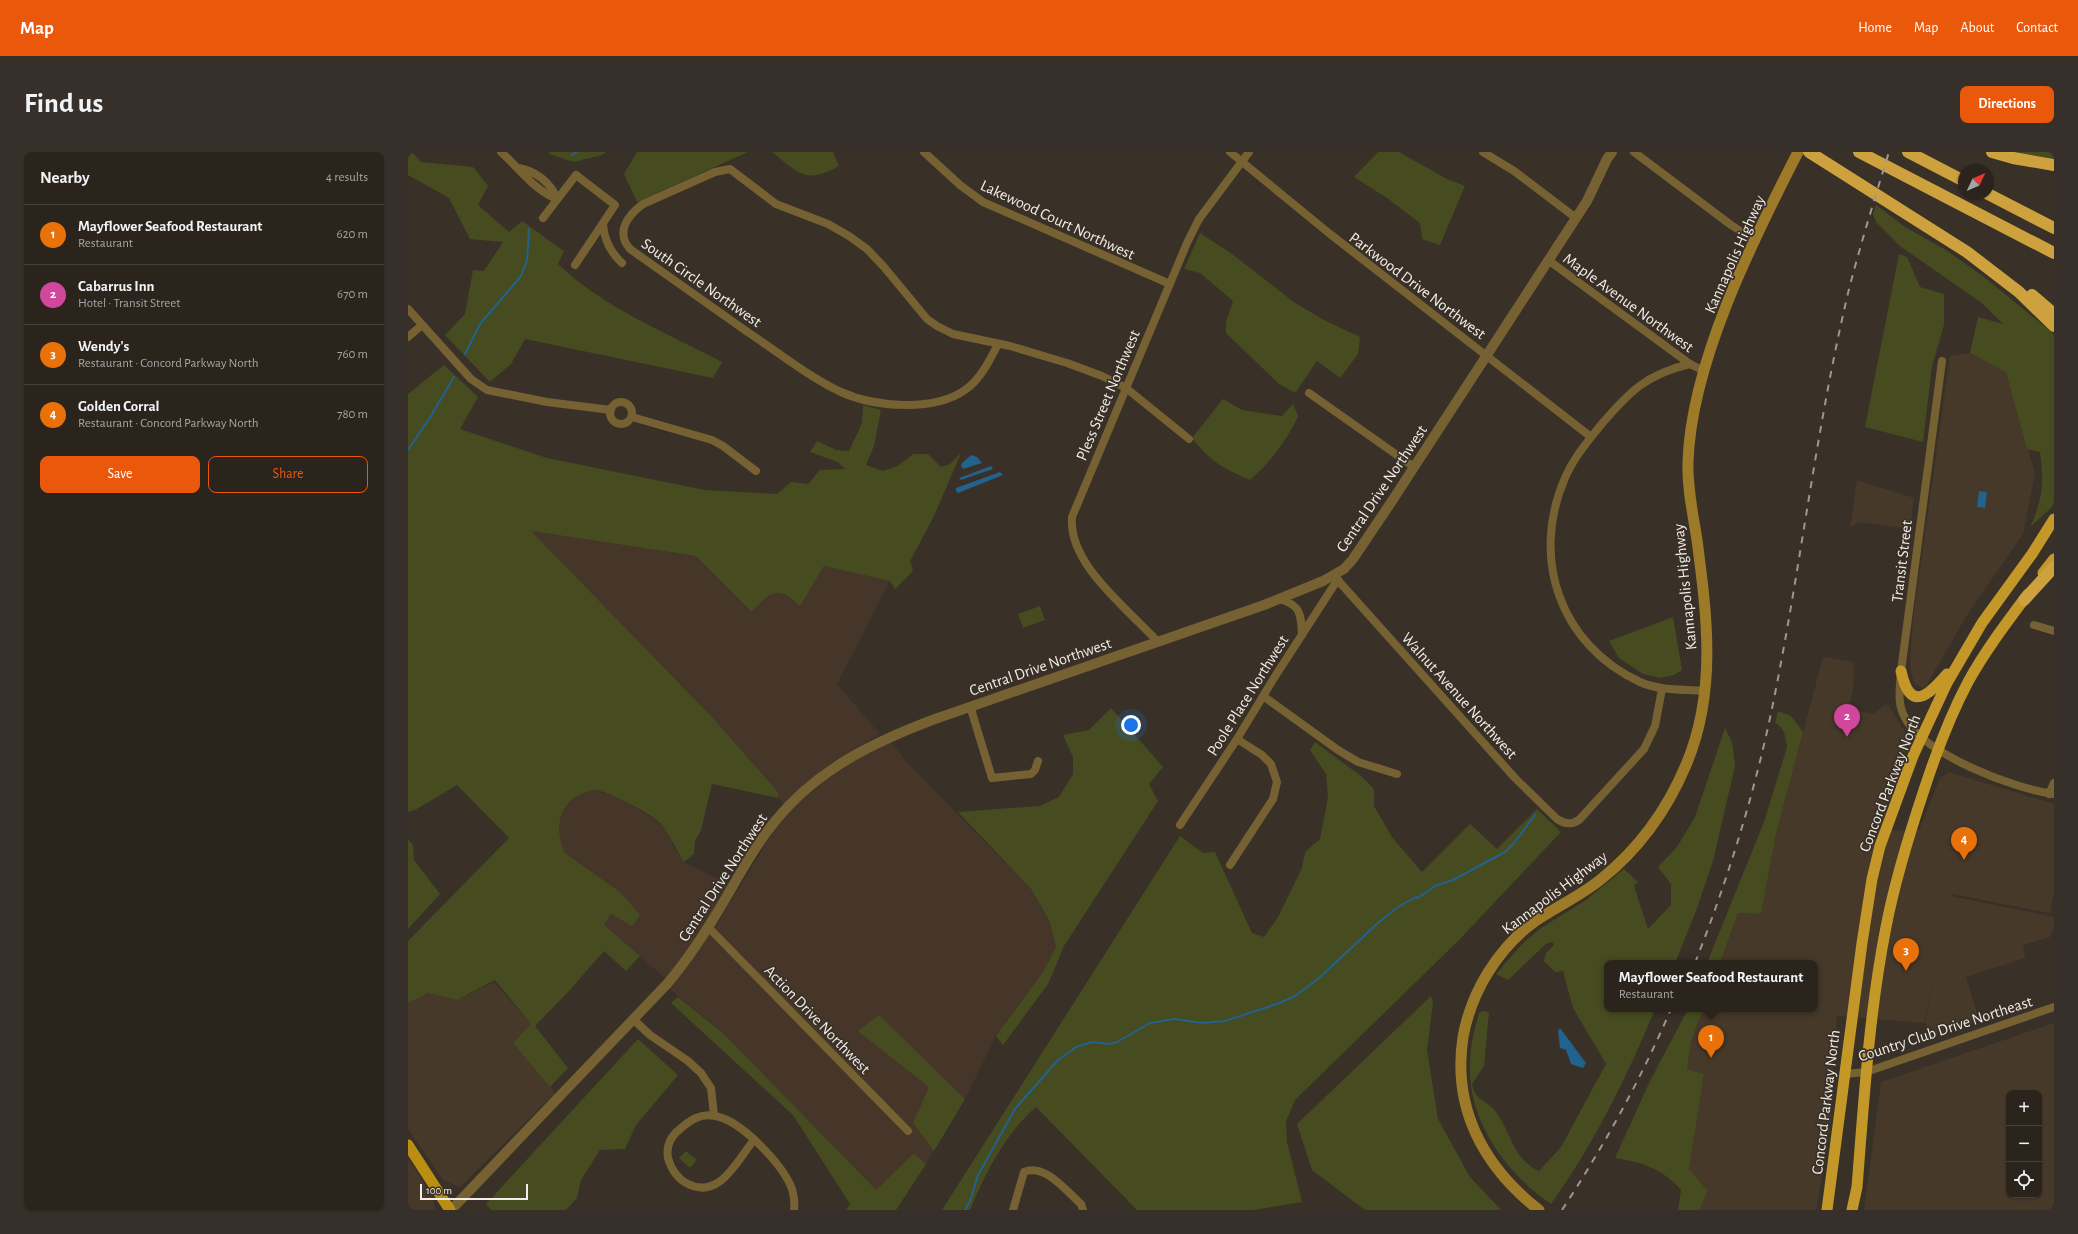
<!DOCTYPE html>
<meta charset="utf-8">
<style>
:root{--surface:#2b241d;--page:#37302a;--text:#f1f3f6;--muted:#a6a4a4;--line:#47413b;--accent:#ea580c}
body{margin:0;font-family:"Alegreya Sans",sans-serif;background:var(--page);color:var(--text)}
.controls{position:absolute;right:12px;bottom:12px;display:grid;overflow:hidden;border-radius:8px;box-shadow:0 1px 3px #0004}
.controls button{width:36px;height:36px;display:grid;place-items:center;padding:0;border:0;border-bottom:1px solid var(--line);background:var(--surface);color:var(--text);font:20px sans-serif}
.compass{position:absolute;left:1550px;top:12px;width:36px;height:36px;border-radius:50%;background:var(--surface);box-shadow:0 1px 3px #0004;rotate:46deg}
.scale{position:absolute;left:12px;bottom:10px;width:108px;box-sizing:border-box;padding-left:4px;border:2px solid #f3ede7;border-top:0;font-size:11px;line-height:14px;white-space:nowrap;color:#f3ede7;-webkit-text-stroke:3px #393027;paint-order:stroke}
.you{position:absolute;left:723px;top:573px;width:14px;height:14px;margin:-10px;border:3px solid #fff;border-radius:50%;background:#1a73e8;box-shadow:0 0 0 6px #1a73e833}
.badge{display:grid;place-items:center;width:26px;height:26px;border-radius:50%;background:var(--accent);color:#fff;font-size:13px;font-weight:700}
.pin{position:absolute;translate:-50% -33px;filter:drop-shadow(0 1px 2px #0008)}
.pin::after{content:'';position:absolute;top:21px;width:14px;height:12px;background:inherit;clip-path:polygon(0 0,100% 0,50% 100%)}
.popup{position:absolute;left:1196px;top:808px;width:214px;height:52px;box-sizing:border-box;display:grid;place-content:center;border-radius:8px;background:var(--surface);filter:drop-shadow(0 1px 3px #0005);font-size:13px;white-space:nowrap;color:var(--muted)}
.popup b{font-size:15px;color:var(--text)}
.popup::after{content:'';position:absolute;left:50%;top:100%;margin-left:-8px;border:8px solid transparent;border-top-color:var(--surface)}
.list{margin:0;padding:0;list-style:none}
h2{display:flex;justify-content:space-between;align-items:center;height:52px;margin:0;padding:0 16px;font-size:17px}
h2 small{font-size:13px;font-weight:400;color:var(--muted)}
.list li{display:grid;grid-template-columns:26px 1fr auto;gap:12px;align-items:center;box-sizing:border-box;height:60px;padding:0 16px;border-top:1px solid var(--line)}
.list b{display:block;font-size:15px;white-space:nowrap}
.list p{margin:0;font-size:13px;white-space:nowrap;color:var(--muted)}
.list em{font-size:13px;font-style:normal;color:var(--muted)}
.actions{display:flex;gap:8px;padding:12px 16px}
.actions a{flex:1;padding:9px 0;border:1px solid var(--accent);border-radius:8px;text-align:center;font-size:14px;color:var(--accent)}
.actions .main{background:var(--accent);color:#fff}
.icon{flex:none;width:22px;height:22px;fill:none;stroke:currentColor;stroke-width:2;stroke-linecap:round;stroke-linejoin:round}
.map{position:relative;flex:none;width:1646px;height:1058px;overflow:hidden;border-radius:8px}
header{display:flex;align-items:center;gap:24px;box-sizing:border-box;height:56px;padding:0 20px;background:var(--accent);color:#fff}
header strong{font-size:19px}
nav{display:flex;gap:22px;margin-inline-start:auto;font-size:14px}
.intro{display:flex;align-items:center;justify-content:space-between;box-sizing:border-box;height:96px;padding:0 24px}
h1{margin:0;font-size:28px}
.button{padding:10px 18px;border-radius:8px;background:var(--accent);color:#fff;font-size:14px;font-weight:700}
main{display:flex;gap:24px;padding:0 24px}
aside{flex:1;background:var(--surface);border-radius:8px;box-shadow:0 1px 3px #0004}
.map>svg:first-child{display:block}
</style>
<header>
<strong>Map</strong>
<nav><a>Home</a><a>Map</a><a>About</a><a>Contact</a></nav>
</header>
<div class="intro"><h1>Find us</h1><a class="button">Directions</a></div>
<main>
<aside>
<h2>Nearby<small>4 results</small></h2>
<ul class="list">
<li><span class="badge" style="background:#e8710a">1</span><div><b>Mayflower Seafood Restaurant</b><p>Restaurant</p></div><em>620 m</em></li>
<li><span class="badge" style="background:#d1479c">2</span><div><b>Cabarrus Inn</b><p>Hotel · Transit Street</p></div><em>670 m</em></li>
<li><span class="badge" style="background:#e8710a">3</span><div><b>Wendy's</b><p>Restaurant · Concord Parkway North</p></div><em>760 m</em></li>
<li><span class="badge" style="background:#e8710a">4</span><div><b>Golden Corral</b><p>Restaurant · Concord Parkway North</p></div><em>780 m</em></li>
</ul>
<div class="actions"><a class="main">Save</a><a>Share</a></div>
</aside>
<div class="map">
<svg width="1646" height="1058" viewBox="0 0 1646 1058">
<rect width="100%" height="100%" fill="#393027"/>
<g fill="#46392a" fill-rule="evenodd">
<polygon points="1562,201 1598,220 1627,322 1615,382 1559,463 1518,534 1515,536 1506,532 1502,513 1505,467 1542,204"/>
<polygon points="1449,328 1506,346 1502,377 1450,370 1442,376"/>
<polygon points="1415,505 1446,510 1445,538 1441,557 1465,562 1476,553 1481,554 1502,588 1471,679 1511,678 1532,626 1541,620 1646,652 1646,741 1642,761 1544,742 1543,744 1646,765 1646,774 1642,785 1615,793 1617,806 1558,825 1571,868 1522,885 1517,871 1529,810 1516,871 1429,864 1425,913 1425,946 1420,991 1408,1058 1291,1058 1300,1039 1281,1017 1296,922 1279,917 1283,890 1295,857 1407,857 1407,811 1312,811 1330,761 1353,762 1368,682"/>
<polygon points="86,830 123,872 106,891 147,941 52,1035 35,1028 0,977 0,851 20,841 49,848"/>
<path d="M1646,871V1058H1456L1473,930ZM1601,941H1631V1043H1601Z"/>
<polygon points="0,1006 24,1044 28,1058 0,1058"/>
</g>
<g fill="#453629">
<polygon points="122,379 288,404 344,460 360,442 372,439 383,445 392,453 416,414 482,429 429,532 472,582 422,612 376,652 370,646 370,640 304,565"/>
<polygon points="483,590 497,608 623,737 641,768 648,795 635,820 588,884 557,947 518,1012 506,1001 468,1039 315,881 262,837 309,772 370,672 389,652 420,626 437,614"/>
<polygon points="186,638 211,646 249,669 259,679 266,695 276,710 320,732 297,773 258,827 196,773 203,762 212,740 157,701 152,692 151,674 156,653 168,644"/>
</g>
<g fill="#464c20">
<path d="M0,0H4L13,10L65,15L80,34L70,53L101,80L114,69L156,99L150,112C196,156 259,181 314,210L305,226L117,187L103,212L82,230L37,183L57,162L65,118L76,119L95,90L62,87L41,46L0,23Z"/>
<polygon points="141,0 198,0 194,3 166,10 141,2"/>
<polygon points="229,0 340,0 229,50 216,22"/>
<path d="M364,0H425L431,14C397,33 391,21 364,0Z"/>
<polygon points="970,0 991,0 1039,27 1057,34 1032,93 1014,87 1012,71 979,46 946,25"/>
<polygon points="1601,0 1646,0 1646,7"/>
<path d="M1468,53L1497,75L1538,98L1576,125L1646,182V350L1643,356L1622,375C1635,348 1636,329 1632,300L1619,297L1598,220L1562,201L1570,165L1595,172L1575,152L1492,94L1468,70L1465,62Z"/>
<polygon points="792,81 824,102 887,151 916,168 952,185 950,202 932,226 909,209 887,241 871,232 818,181 818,170 825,149 792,121 776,117"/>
<polygon points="1491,102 1499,105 1512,135 1536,142 1536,173 1524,214 1515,290 1457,275"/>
<path d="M36,213L70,245L52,277L139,306L297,338L369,342L383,330L400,332L412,318L437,317L430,310L402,300L409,289L428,298L441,299L454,271L455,253L473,258L466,294L458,313L475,319L490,314L505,302H520L533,315L542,312L553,301L526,364L502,409L505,419L487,437L482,429L416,414L392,454C370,432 362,440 344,460L288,404L123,379L304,565L370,640V646L304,632L293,678L287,689L286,702L276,710C267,697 261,679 250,669C239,660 202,640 187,638C184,638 179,640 176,641C150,650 146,679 157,701L212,740L232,763L224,774L203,762L196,773L232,804L218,819L196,799L161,839L127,874L160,916L142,935L105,891L123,872L87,828L49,848L20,841L0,851V789L101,686L49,633L7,658L0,660V242Z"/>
<path d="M815,247L834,258L874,264L885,252L890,264C880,287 861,312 842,328C813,315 804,311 784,286Z"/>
<polygon points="632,454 637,468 615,476 610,462"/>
<polygon points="1265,465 1274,518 1266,523 1252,526 1235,522 1211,506 1201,489"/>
<polygon points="703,556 755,615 741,632 750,649 656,794 640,832 595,893 588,884 635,820 648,795 641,768 623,737 550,660 632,654 651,645 665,622 665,605 655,583 681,578"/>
<path d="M1370,559L1383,564L1395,580L1368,682L1353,762L1330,761L1312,811H1299L1356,670L1379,595C1377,584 1377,576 1367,571Z"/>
<path d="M1317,576L1324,590L1327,614L1305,709L1288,759L1267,811H1199V857H1247C1219,925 1186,992 1143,1052C1093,1018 1054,960 1063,897C1064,885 1068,873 1071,861L1075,859L1081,860L1076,914L1064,932C1068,951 1080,948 1089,961C1104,983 1105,1007 1131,1019L1153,995L1198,912L1165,856L1155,819L1147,820L1136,809L1138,801L1146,793L1144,790L1138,792L1100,828L1088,822L1114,792L1133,776L1178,748L1216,717L1230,730L1226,734L1240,777L1263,753V732L1250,715L1269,695L1287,665Z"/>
<path d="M907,590L953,624L966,637V654L984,685L1014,720L1062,672L1089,697L1129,657L1153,680L1051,788L887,948L878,969L879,990L894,1050L845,1058H729L628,955C597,982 578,1020 562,1058H534L772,684L795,701L807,700L844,781L856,785L870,765L894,716L897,700L912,687L920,645L918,622L902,598Z"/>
<polygon points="0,687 5,693 6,708 32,742 0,777"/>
<polygon points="1023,844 1025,850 1019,898 1030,967 1062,1025 1093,1058 957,1058 904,1018 889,972"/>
<polygon points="270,845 315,881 468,1038 506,1001 518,1012 488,1058 438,1058 442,1052 385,963 263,851"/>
<path d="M1280,857H1295L1283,890L1279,917L1296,922L1281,1017L1300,1039L1291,1058H1270L1273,1038C1255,1017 1234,1010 1207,1006L1242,929Z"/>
<polygon points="471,863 557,947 526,999 505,971 521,935 450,879"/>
<polygon points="230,887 270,923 228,973 217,997 192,998 173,1028 169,1046 158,1058 83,1058 78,1052"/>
<polygon points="278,999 289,1008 282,1016 271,1006"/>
</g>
<g fill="#21628e">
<polygon points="563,303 569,305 574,311 555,317 553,314 554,311"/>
<polygon points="583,314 585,317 553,328 551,326"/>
<polygon points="592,320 595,323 550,341 548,339 548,336"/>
<polygon points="1571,339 1579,340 1577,356 1569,355"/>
<polygon points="1152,876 1178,911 1175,916 1163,912 1158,898 1152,896 1150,879"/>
</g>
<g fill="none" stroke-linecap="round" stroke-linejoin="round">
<g stroke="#21628e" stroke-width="2">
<polyline points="164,3 169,0"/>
<polyline points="57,202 72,172 113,124 119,109 121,77"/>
<polyline points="0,298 21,267 46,225"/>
<polyline points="557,1058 562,1049 570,1023 607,957 649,909 668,895 684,890 702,892 709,890 742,871 767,867 794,871 817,869 869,852 887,844 910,827 971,770 990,755 1008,745 1010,746 1027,734 1045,728 1097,700 1106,691 1127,663"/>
</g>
<g stroke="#766132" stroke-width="8">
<path d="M93,0C111,16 127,39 149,47"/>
<polyline points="516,0 552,33 575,50 762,132"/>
<polyline points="822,0 922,82 1183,285"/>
<polyline points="1075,0 1106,19 1168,66"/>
<polyline points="1226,0 1323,73 1348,89"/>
<path d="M111,16C128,19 143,31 149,47"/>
<polyline points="135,66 168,23 207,53 167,113"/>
<path d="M195,72C196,87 202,100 214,111"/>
<polyline points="1140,108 1282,212 1296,219"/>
<polyline points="0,157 63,227 79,238 139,250 203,258"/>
<polyline points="0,185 14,173"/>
<path d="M590,192C582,208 572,228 557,238C526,260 466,255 433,240C401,225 371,201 341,181C301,153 262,125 222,97C207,80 220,63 235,52L307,20L322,17L368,52L420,72L441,84L459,97L476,115L519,167L529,174L545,182L602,194L659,211L694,224L718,236L781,287"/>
<path d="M1534,209L1493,519C1492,535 1489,550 1496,564C1514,602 1606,637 1646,642"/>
<path d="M1282,212C1238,222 1220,241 1192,274C1179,290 1165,307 1157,326C1122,406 1152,493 1232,530C1252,539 1275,537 1297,539"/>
<polyline points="901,241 1006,315"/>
<circle cx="213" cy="261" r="11"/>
<polyline points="224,265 304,288 315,294 348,319"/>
<path d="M926,424L1107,626L1149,667C1157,672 1163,673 1171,668L1236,597L1247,574L1254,537"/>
<path d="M871,447C893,453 893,462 894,483"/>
<polyline points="1626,473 1646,479"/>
<path d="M749,489C719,456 660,412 664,365L779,91L791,67L841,0"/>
<polyline points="855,544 930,598 950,610 989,622"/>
<polyline points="562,554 584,626 623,622 627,618 630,609"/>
<polyline points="1641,642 1646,631"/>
<polyline points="772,673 829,587 866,526 930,427"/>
<polyline points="822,713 865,647 869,630 863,612 854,603 829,587"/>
<polyline points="300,775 500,979"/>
<polyline points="226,868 242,883 280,909 293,921 303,936 306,963"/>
<polyline points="1437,922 1458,920 1646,855"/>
<path d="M346,988C329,1008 312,1048 280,1032C270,1027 263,1017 260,1006C258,994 263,984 272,977C282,968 293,961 307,964C333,968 375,1013 384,1037C386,1044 387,1051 386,1058"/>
<path d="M605,1058L616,1020C637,1011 658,1039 673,1052L675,1058"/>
</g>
<path stroke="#766132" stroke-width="10" d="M43,1058L259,832C282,805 301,775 319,744C334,718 349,691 368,668C411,616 466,590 527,567L856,453L915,429L936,417L945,407L984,349L1179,49L1199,7L1204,0"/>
<path stroke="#9d7a28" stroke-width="11" d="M1131,1058C1076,1015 1044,957 1055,885C1063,841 1089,797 1126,770C1148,755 1172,744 1192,728C1230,698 1259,658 1278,613C1309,540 1299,464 1289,388C1285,362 1279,336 1280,310C1283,211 1345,88 1390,0"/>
<polyline stroke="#ba8d13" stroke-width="11" points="0,993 42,1058"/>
<g stroke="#c39728" stroke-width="11">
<polyline points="1635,421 1646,407"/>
<path d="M1493,519C1502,561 1520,544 1539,522"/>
<polyline points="1419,1058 1454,791 1464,727 1472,694 1505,604 1539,531 1574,471 1624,402 1646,367"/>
<path d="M1444,1058L1449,1035C1456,948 1461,861 1478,775C1487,728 1501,683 1516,638C1528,601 1542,564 1560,530C1577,499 1599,470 1620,442"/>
</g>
<g stroke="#cca13e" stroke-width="12">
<polyline points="1401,0 1559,100 1611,140 1646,174"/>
<polyline points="1451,0 1646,101"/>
<polyline points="1500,0 1556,29"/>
<polyline points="1584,0 1605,6 1646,13"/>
<polyline points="1580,42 1646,76"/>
<polyline points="1624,143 1646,162"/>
<polyline points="1616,448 1646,415"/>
</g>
<g stroke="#9e968f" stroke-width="2" stroke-dasharray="7 7" stroke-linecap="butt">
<path d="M1287,811C1318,732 1344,650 1362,566C1392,424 1407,279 1441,137C1453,91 1467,45 1481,0"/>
<path d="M1154,1058C1196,994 1233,927 1263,857"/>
</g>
</g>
<g text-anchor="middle" stroke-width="3.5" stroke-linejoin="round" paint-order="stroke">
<g font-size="16" fill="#f3ede7" stroke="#393027">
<text transform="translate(650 67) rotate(25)" y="6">Lakewood Court Northwest</text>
<text transform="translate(1326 102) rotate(-66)" y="6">Kannapolis Highway</text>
<text transform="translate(294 130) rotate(35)" y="6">South Circle Northwest</text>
<text transform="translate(1010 133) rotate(37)" y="6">Parkwood Drive Northwest</text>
<text transform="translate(1221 150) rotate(36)" y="6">Maple Avenue Northwest</text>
<text transform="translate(699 243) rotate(-67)" y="6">Pless Street Northwest</text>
<text transform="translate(973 336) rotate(-56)" y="6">Central Drive Northwest</text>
<text transform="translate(1493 409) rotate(-83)" y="6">Transit Street</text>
<text transform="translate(1276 435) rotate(-96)" y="6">Kannapolis Highway</text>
<text transform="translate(632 514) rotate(-19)" y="6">Central Drive Northwest</text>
<text transform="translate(839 543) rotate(-58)" y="6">Poole Place Northwest</text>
<text transform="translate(1052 543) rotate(48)" y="6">Walnut Avenue Northwest</text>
<text transform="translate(1481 631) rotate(-69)" y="6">Concord Parkway North</text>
<text transform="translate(314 725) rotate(-57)" y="6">Central Drive Northwest</text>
<text transform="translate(1146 740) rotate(-37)" y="6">Kannapolis Highway</text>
<text transform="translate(410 867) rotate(46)" y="6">Action Drive Northwest</text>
<text transform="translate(1537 876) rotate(-18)" y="6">Country Club Drive Northeast</text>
<text transform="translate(1417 950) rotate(-83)" y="6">Concord Parkway North</text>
</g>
</g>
</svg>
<div class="controls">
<button>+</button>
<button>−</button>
<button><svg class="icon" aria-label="locate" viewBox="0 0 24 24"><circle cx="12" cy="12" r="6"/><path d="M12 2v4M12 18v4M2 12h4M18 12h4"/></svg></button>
</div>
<svg class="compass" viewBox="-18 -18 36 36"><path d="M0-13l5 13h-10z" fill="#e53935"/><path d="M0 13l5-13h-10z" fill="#a6a4a4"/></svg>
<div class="scale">100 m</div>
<div class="you"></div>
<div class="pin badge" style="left:1303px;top:906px;background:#e8710a">1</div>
<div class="popup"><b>Mayflower Seafood Restaurant</b>Restaurant</div>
<div class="pin badge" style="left:1439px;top:585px;background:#d1479c">2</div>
<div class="pin badge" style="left:1498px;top:819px;background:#e8710a">3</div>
<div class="pin badge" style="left:1556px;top:708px;background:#e8710a">4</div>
</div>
</main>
